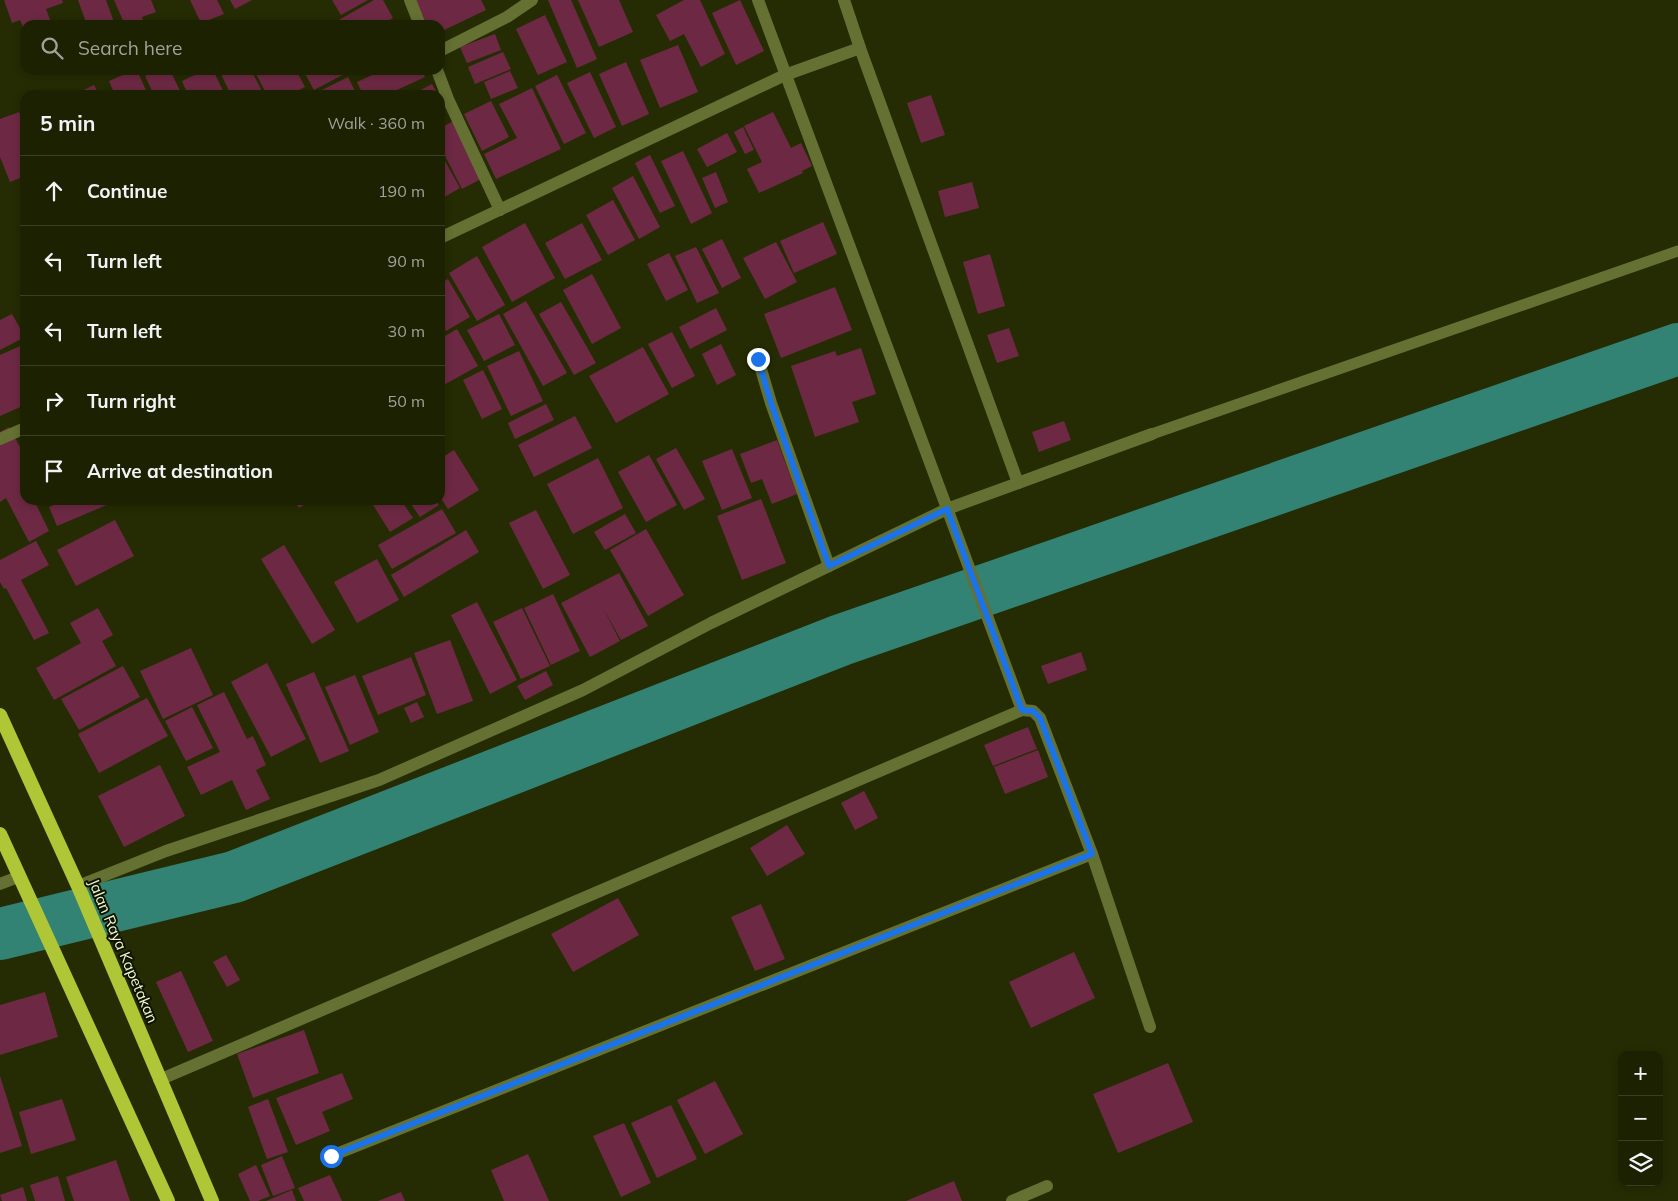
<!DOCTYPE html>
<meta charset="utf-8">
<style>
:root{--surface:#1c2102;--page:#25290c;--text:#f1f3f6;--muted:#a0a399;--line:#3a3e24}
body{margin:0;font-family:Mulish,sans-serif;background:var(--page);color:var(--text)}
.controls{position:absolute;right:15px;bottom:15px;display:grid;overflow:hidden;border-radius:10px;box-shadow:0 2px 8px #0003}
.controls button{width:45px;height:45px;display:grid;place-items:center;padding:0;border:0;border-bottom:1px solid var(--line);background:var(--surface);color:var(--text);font:25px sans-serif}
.stop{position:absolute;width:15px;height:15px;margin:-11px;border:4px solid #1a73e8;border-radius:50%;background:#fff}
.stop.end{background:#1a73e8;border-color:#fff;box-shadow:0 1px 5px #0008}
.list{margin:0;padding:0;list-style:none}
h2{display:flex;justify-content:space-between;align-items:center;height:65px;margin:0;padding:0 20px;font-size:21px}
h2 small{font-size:16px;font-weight:400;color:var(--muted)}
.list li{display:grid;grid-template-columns:32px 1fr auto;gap:15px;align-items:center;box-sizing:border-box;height:70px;padding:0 20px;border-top:1px solid var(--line)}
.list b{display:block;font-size:19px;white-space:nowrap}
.list em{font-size:16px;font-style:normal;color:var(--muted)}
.icon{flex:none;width:28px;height:28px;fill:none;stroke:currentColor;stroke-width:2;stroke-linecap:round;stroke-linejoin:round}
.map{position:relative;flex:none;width:1678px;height:1201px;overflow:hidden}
.search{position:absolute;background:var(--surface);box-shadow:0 2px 8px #0003;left:20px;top:20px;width:425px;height:55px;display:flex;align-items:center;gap:12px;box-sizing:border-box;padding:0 18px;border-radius:15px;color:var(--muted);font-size:19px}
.panel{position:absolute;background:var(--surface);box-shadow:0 2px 8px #0003;left:20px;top:90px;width:425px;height:415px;border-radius:15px}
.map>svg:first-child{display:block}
</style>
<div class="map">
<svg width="1678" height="1201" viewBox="0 0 1678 1201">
<rect width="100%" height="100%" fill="#252c03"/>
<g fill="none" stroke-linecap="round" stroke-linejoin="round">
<polyline stroke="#328373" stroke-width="52" points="0,934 234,877 841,640 1678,349"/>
</g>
<g fill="#6d2943">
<polygon points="4,0 62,0 63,3 46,9 52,25 25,25 25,32 20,20 12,23"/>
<polygon points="78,0 106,0 115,25 87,25"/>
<polygon points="114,0 151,0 156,12 142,17 143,21 125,25"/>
<polygon points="190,0 217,0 224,14 201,23"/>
<polygon points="230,0 252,0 235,9"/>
<polygon points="332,0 368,0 341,15"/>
<polygon points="374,0 383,0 393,18 381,25 339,25 337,21"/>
<polygon points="415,0 481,0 486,10 440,32 440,25 427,25"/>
<polygon points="548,0 571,0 597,59 577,68"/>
<polygon points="578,0 619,0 633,32 599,47"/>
<polygon points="684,0 700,0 725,54 701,67 684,34 670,41 656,15"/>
<polygon points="740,0 764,51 736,65 712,13"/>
<polygon points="545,15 567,62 538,75 516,29"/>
<polygon points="495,34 501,50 467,63 460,47"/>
<polygon points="678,45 698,92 660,108 640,60"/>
<polygon points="503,52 511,69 475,84 468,67"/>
<polygon points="626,62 649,114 622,126 599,74"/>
<polygon points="134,70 137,70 148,95 115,95 109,81"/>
<polygon points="158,70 170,70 182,95 154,95 145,76"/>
<polygon points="205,70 213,70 225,95 188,95 182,81"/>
<polygon points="219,70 251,70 264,95 231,95"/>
<polygon points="254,70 296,70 305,87 289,95 267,95"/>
<polygon points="303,70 352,70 314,90"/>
<polygon points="383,70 422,70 425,77 386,95 363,95 357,82"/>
<polygon points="510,71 518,88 491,99 484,82"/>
<polygon points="590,72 616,127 594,138 567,83"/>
<polygon points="557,75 586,133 564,144 535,86"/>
<polygon points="348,77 357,95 319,95 318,92"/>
<polygon points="432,84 438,95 411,95"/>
<polygon points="94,85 99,95 74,95"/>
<polygon points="532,88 561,149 496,179 484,154 517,138 499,104"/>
<polygon points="931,95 945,135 921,143 907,103"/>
<polygon points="491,101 509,137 482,151 464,114"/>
<polygon points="19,112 25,128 25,176 10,182 0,157 0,119"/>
<polygon points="773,112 791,148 801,143 812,166 802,171 803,173 759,193 747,169 762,162 744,126"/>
<polygon points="456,120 485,177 462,189 440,146 440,128"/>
<polygon points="743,127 754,150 745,154 734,132"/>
<polygon points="727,133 737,152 707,167 697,149"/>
<polygon points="683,151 712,213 691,224 661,161"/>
<polygon points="440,152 460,188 441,199 440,198"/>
<polygon points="650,155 675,206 660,213 635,163"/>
<polygon points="716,172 728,202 715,208 702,178"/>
<polygon points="633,176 660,227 639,239 612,188"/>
<polygon points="972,182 979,208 945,217 938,191"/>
<polygon points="613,200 635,240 608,255 586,215"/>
<polygon points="823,222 837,254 794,273 780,241"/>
<polygon points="525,223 555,278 512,302 482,247"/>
<polygon points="582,223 602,260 565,279 545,243"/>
<polygon points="722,239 741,278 722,288 702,249"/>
<polygon points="776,242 797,282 765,299 743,258"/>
<polygon points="696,247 719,293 697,303 675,256"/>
<polygon points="669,253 688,290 666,301 647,264"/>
<polygon points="990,254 1005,306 978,314 963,262"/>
<polygon points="477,256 505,305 477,321 449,273"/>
<polygon points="592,274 621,328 592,344 563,290"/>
<polygon points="448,279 470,317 446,331 440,321 440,284"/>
<polygon points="835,287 852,330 781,358 764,314"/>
<polygon points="526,301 567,373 543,386 503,314"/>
<polygon points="561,302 596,363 574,375 539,314"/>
<polygon points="716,308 727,330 690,349 679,327"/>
<polygon points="12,314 25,337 0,350 0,320"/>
<polygon points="499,314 515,345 484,361 467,330"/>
<polygon points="1009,328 1019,356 997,363 987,335"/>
<polygon points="457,329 478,366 440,387 440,339"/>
<polygon points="672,332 695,376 672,388 648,344"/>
<polygon points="25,344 25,405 0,416 0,355"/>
<polygon points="721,344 736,375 717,385 702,354"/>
<polygon points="643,347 669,394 616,423 589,376"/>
<polygon points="861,348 876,394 852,402 859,422 815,437 791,366 835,351 837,356"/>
<polygon points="519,351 543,401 511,416 487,366"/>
<polygon points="483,370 502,409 482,419 463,380"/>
<polygon points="546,404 554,420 515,439 508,423"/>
<polygon points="575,416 592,448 534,477 518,445"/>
<polygon points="1064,421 1071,440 1039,452 1032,432"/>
<polygon points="9,427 25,456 25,500 34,500 49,531 29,542 6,498 0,502 0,432"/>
<polygon points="777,440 797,494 772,504 762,479 751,483 740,454"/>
<polygon points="676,448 705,499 684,510 656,459"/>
<polygon points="732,449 752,498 722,510 702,461"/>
<polygon points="454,450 479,490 448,509 440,497 440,459"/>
<polygon points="649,455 677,505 646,522 618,472"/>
<polygon points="598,458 623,508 573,534 547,484"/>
<polygon points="761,499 786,563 742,580 717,516"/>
<polygon points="65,500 107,500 109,504 57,526 49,507"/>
<polygon points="294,500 312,500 299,508"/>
<polygon points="370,500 401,500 413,518 390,532"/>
<polygon points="408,500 435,500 439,505 420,517"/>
<polygon points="442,509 456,533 392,569 378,545"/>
<polygon points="536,510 570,575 543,589 509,523"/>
<polygon points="625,514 636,533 605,550 594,532"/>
<polygon points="115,520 134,556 76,586 57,550"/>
<polygon points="646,529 684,595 648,616 610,550"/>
<polygon points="466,530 479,552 404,597 391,575"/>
<polygon points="36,541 49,565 21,580 49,633 34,640 6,588 4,589 0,582 0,560"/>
<polygon points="284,545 335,630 312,644 261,559"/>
<polygon points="377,559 399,600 357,623 334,582"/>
<polygon points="619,573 648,626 621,640 603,608 620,641 590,657 561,603"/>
<polygon points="553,594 580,651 551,665 524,608"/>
<polygon points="477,602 517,680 490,694 451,615"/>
<polygon points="98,608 113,635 102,641 116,666 54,700 36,668 81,643 70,623"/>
<polygon points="522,608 550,666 521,679 493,622"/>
<polygon points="450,640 473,701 437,714 414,653"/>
<polygon points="191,648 213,695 163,719 140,671"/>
<polygon points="1081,652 1087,670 1048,684 1041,666"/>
<polygon points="411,657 426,695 378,715 362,676"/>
<polygon points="267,663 306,739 271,757 231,682"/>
<polygon points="123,666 140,697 79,730 61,699"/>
<polygon points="546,671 553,685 525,700 517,686"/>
<polygon points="314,672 349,751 320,763 286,684"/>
<polygon points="355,675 379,732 350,745 325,687"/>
<polygon points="224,692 247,739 253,736 266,765 256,770 270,799 246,810 232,780 201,795 187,767 220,752 197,705"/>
<polygon points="147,698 168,736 99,773 78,734"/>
<polygon points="417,702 424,717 411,723 404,708"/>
<polygon points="192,707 213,748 186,761 165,721"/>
<polygon points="1028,727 1037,749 993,766 984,745"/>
<polygon points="1038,750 1048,777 1005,794 994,767"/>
<polygon points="160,765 185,816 124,847 98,796"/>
<polygon points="864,791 878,818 855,830 841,803"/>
<polygon points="787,825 805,854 767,876 750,848"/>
<polygon points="618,898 639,935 573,972 551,934"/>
<polygon points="761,904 785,959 755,971 731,917"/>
<polygon points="1074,952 1095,998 1031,1028 1009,982"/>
<polygon points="226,955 240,980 227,987 213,962"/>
<polygon points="181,971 213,1041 188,1052 156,982"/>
<polygon points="45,992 58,1037 0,1055 0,1005"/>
<polygon points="304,1030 319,1073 253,1098 237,1054"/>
<polygon points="1168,1063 1193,1122 1118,1153 1093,1094"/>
<polygon points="342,1073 353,1099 322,1112 330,1131 296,1145 276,1098"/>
<polygon points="0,1076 22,1146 0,1153"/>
<polygon points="715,1081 743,1134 705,1154 677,1100"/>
<polygon points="62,1099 76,1140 31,1154 19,1112"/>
<polygon points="268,1099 288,1152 267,1159 248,1107"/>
<polygon points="671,1105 697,1159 657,1178 631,1123"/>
<polygon points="624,1123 651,1183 621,1197 593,1136"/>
<polygon points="528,1154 549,1201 504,1201 491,1170"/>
<polygon points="282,1156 295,1188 273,1196 261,1165"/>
<polygon points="116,1160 130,1201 74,1201 66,1177"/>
<polygon points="256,1165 270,1196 258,1201 250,1201 238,1174"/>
<polygon points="330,1175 342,1201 304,1201 298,1188"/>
<polygon points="58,1176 65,1201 35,1201 30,1185"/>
<polygon points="954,1181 962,1201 906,1201"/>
<polygon points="23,1187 27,1201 2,1201 0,1195"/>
<polygon points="292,1190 296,1201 266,1201"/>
<polygon points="401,1192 405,1201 378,1201"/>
</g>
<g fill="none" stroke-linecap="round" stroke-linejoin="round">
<polyline stroke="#657132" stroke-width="11" points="1152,434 1678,251"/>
<g stroke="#657132" stroke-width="12">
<polyline points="410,0 420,25"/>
<polyline points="758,0 1022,710"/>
<polyline points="860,48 1018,483"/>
<polyline points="440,51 507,17 532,0"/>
<polyline points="437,70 448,99 500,210"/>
<polyline points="440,238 785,75 860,48 844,0"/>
<polyline points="758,359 771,403 829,566"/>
<polyline points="0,439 25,428"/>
<polyline points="0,884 18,877"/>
<polyline points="78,886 166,851 379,780 583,690 711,623 947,509 1152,434"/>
<polyline points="159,1080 1022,710 1033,711 1040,718 1092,854 1150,1027"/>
<polyline points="331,1156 1092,854"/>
<polyline points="1012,1201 1047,1186"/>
</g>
<g stroke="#afc636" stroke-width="14">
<polyline points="0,715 78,886 212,1201"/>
<polyline points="0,834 168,1201"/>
</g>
</g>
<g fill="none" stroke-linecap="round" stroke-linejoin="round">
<polyline stroke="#1a73e8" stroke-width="6" points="331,1156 1092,854 1040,718 1033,711 1022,710 947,509 829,566 771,403 758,359"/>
</g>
<g text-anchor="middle" stroke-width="4" stroke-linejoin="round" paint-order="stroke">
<g font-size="15" fill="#eff8d2" stroke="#0f1400">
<text transform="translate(123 951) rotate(67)" y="5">Jalan Raya Kapetakan</text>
</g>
</g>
</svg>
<div class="controls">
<button>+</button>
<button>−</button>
<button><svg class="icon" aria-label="layers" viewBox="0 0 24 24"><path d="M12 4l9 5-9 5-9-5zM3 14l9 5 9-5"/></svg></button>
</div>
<div class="stop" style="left:331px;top:1156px"></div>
<div class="stop end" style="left:758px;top:359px"></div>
<div class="search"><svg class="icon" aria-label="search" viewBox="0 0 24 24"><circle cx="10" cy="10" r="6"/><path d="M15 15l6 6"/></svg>Search here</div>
<section class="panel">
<h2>5 min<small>Walk · 360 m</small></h2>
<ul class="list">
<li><svg class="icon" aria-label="ahead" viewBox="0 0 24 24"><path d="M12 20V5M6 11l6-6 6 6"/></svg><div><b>Continue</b></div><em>190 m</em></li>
<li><svg class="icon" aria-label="left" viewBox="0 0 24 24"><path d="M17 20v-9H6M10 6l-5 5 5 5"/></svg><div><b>Turn left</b></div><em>90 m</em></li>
<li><svg class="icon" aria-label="left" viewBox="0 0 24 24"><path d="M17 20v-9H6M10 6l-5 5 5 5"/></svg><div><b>Turn left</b></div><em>30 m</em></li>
<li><svg class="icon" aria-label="right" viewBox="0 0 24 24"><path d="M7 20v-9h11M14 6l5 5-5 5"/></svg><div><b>Turn right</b></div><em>50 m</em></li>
<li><svg class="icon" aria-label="arrive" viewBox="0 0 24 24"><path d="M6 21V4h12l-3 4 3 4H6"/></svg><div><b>Arrive at destination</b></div></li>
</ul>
</section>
</div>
